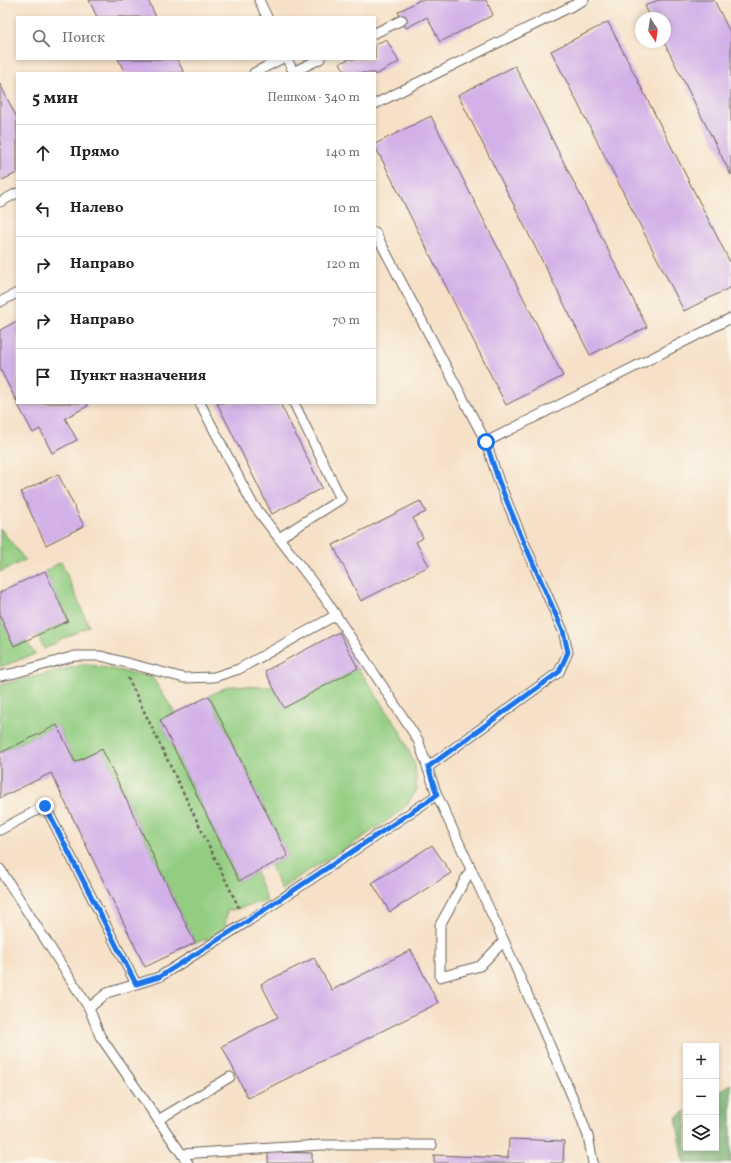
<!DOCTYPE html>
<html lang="ru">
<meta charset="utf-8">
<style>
:root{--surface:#fff;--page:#f2f2f2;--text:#222;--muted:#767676;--line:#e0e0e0}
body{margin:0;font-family:Vollkorn,serif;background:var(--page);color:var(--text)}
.controls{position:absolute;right:12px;bottom:12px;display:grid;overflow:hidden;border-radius:0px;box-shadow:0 2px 6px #0003}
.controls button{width:36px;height:36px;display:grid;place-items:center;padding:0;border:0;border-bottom:1px solid var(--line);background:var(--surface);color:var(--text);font:20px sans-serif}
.compass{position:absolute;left:635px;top:12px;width:36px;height:36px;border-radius:50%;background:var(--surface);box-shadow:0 2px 6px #0003;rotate:167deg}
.stop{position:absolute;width:12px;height:12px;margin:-9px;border:3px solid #1a73e8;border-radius:50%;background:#fff}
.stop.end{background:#1a73e8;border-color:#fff;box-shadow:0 1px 4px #0008}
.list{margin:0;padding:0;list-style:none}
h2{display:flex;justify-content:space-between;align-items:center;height:52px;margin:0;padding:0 16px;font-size:17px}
h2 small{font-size:13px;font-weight:400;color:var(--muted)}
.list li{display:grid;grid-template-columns:26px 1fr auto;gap:12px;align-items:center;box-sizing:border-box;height:56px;padding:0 16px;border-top:1px solid var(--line)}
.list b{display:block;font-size:15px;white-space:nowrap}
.list em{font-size:13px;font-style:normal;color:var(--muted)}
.icon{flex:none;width:22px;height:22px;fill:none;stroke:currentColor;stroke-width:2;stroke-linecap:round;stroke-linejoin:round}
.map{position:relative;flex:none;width:731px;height:1163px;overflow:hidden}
.search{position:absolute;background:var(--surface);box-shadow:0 2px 6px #0003;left:16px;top:16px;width:360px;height:44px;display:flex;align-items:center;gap:10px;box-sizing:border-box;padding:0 14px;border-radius:0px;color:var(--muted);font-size:15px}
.panel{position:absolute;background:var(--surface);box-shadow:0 2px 6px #0003;left:16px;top:72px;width:360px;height:332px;border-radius:0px}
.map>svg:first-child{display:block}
</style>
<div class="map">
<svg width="731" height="1163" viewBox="0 0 731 1163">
<rect width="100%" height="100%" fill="#fbf7ec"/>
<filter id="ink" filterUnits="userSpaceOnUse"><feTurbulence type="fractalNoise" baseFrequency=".025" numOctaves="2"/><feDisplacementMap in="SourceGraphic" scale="8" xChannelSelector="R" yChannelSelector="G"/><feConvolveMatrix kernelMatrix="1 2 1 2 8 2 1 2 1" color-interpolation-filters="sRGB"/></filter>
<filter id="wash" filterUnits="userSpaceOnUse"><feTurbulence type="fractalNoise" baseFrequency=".012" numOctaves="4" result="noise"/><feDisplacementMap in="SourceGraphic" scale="16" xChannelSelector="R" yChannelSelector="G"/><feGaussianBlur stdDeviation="0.9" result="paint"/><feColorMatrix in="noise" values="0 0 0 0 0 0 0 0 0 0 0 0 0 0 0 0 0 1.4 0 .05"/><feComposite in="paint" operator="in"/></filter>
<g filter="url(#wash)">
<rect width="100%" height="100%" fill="#f6e1c8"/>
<g fill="#93cd81" stroke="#58744e">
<polygon points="0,528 25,560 0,572"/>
<polygon points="61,562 89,626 44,649 37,635 68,621 45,571"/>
<polygon points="0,616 14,646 26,641 35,654 0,667"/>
<polygon points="86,664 152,677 175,713 160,720 239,881 256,872 267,901 227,911 225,928 215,936 195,943 102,749 75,762 57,725 0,753 0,685"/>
<polygon points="358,668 401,732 415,766 417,790 405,807 391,818 350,846 301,875 281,889 270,866 288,856 209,696 228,686 273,687 284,707"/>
</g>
<polygon fill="#76b06f" stroke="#496646" points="731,1084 731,1163 684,1163 676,1117 686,1111 686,1148 716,1148 716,1093"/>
<g id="blocks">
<g fill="#d2b0e8">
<polygon points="89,0 148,0 156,17 97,17"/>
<polygon points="418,0 486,0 493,15 440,42 427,17 406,28 398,12 418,1"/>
<polygon points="658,0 714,0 731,34 731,175 664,42 665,42 665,18 651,18 645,6"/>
<polygon points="608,22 731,264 731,287 684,311 551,51"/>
<polygon points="386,39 399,62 375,75 375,73 346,73 340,63 349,59 375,59 375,45"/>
<polygon points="118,59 177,59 184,73 125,73"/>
<polygon points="515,66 647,327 590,355 458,95"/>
<polygon points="0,84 17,118 17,173 0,181"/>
<polygon points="431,116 563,376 506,405 375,146 375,144"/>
<polygon points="17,321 17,402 0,369 0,330"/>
<polygon points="17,403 87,403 88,406 65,418 77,440 52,453 40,429 33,433"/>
<polygon points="217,403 280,403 322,488 272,514"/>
<polygon points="58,474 84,526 46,545 21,492"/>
<polygon points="420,501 426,512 413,518 423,538 416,542 429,566 361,601 333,545"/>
<polygon points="45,571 68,621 14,646 0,616 0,592"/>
<polygon points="339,632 358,668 284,708 265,671"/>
<polygon points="209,696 288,856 239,881 160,720"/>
<polygon points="57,725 75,762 102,749 195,943 145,967 51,773 0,798 0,753"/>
<polygon points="432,845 451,873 390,912 372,883"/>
<polygon points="411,950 438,1003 248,1098 222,1046 278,1017 261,984 314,958 332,990"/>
<polygon points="509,1139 564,1141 563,1163 434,1163 434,1155 508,1158"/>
<polygon points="268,1152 312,1153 312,1163 268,1163"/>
</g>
</g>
</g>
<g filter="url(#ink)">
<use href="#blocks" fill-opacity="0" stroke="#686158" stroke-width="1"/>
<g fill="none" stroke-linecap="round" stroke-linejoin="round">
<g stroke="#686158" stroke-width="11">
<g id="service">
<polyline points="259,0 267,17"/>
<polyline points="375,33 402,20"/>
<polyline points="287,59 294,73"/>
<polyline points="293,72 320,59"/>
<polyline points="254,73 281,59"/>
<polyline points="375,104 584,0"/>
<polyline points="0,202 17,193"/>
<polyline points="375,232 486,442 731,318"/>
<polyline points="0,302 17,293"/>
<polyline points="200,403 252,503 324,597 418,740 437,795"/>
<polyline points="279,538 341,499 294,403"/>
<polyline points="0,676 15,673 75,656 101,656 184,678 214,677 239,669 336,615"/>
<polyline points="428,767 559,672 568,652 563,631 522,538 499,482 486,442"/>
<polyline points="0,830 45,806 136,984"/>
<polyline points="0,869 89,1008 100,1036 188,1163"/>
<polyline points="471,869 440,925 440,977 480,966 504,941"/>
<polyline points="89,1008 107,993 159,977 250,920 437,795 504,941 579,1112 588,1136 593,1163"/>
<polyline points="158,1120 230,1077"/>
<polyline points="182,1154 320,1145 432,1145"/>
</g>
</g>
<polyline stroke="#686158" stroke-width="2.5" stroke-dasharray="3 3" stroke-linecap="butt" points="128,678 240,910"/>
<use href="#service" stroke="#fff" stroke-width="9"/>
</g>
</g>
<g fill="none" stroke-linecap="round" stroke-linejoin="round" filter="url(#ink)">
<polyline stroke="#1a73e8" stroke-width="5" points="45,806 136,984 159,977 246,922 437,795 428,767 559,672 568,652 563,631 522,538 499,482 486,442"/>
</g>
</svg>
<div class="controls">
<button>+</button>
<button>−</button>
<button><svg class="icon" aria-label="layers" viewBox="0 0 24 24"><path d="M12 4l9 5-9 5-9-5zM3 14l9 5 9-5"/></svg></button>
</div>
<svg class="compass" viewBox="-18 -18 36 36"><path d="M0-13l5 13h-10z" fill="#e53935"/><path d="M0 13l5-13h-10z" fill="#767676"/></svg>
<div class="stop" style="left:486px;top:442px"></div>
<div class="stop end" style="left:45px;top:806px"></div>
<div class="search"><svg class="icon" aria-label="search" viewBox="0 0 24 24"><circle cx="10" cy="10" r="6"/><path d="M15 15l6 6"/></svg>Поиск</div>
<section class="panel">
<h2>5 мин<small>Пешком · 340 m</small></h2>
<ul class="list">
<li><svg class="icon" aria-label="ahead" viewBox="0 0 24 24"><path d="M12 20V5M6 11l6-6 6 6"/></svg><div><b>Прямо</b></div><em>140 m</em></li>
<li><svg class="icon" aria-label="left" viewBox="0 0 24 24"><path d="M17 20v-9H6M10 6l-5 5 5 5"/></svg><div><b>Налево</b></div><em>10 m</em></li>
<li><svg class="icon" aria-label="right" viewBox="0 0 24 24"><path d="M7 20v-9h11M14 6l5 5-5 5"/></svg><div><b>Направо</b></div><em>120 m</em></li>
<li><svg class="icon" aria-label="right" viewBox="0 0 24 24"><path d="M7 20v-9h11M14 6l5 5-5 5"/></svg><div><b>Направо</b></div><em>70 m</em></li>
<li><svg class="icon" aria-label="arrive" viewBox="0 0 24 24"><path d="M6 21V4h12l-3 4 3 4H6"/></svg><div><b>Пункт назначения</b></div></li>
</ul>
</section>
</div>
